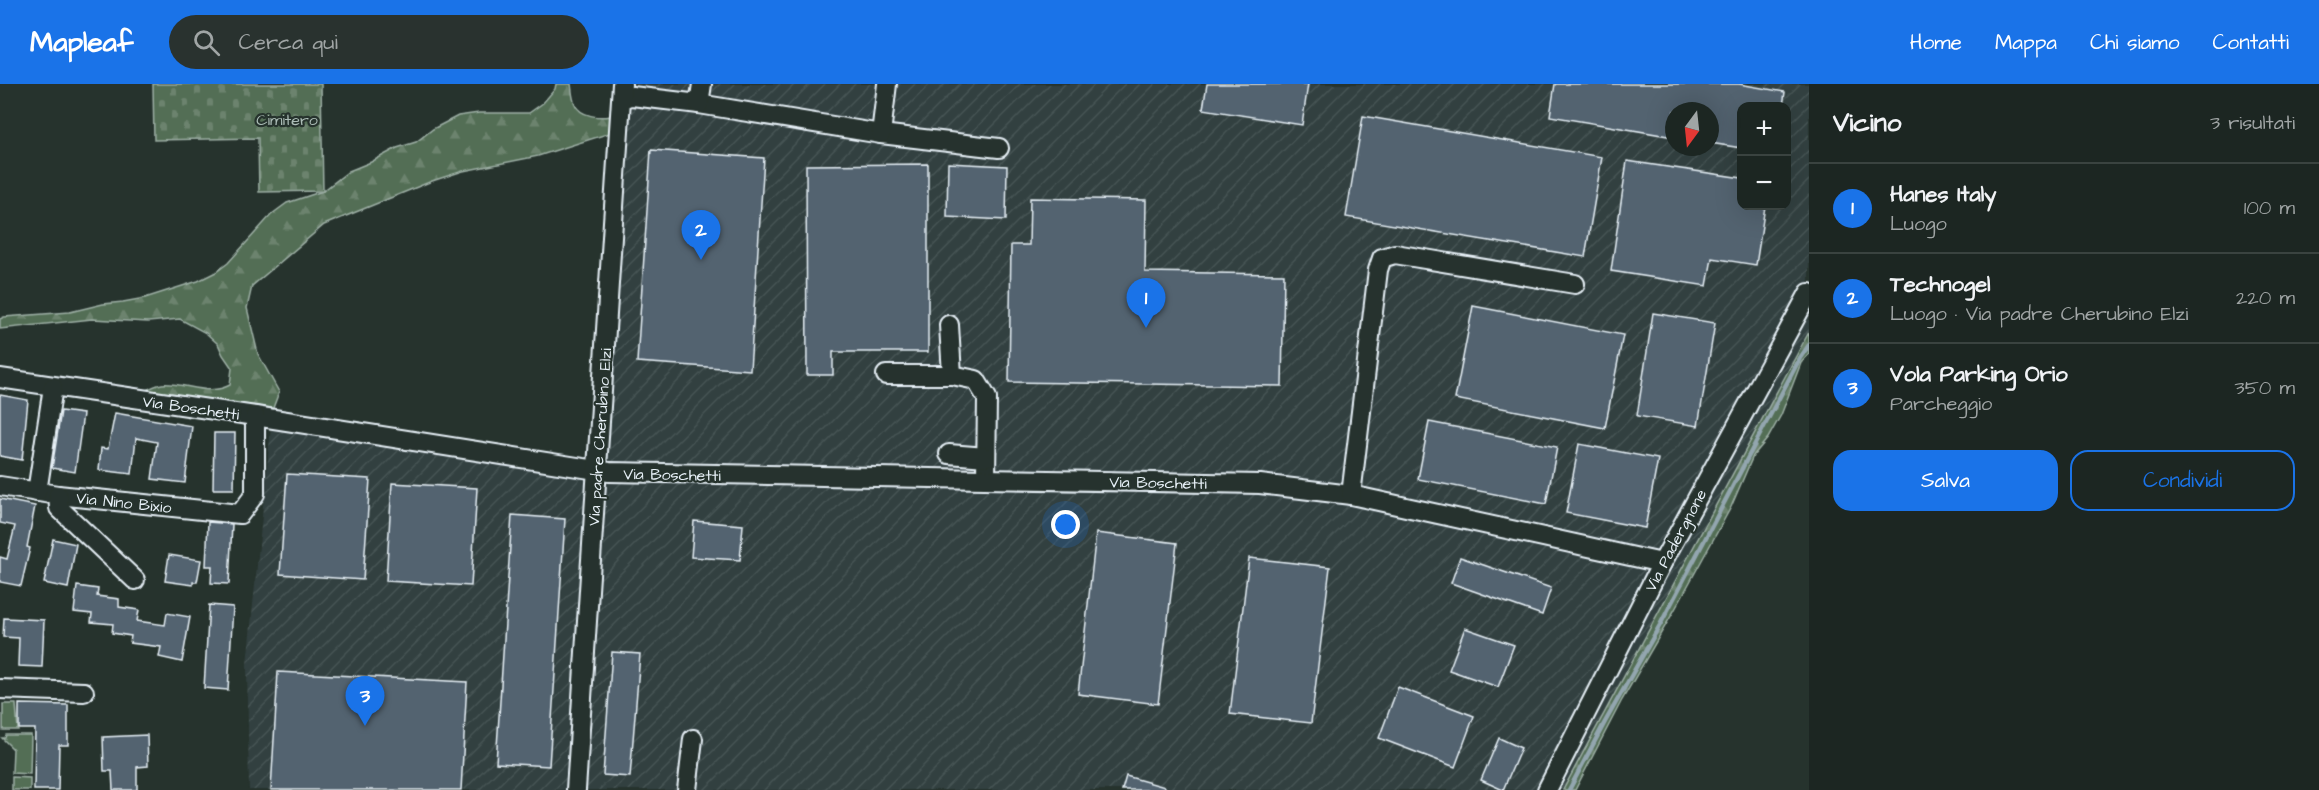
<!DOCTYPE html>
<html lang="it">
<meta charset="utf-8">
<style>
:root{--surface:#1c2622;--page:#29322f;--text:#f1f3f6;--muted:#a0a5a5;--line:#3a4340;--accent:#1a73e8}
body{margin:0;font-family:"Architects Daughter",sans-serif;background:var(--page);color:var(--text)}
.controls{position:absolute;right:18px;top:18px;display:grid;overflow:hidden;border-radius:12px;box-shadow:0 6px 24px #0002}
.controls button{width:54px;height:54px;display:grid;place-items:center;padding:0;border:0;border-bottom:2px solid var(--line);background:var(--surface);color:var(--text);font:30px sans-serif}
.compass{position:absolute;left:1665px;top:18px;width:54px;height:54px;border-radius:50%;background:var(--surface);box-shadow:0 6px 24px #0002;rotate:195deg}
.you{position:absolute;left:1066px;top:441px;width:21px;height:21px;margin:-15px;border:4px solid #fff;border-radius:50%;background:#1a73e8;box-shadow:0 0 0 9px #1a73e833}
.badge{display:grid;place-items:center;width:39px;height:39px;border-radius:50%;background:var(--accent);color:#fff;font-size:20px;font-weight:700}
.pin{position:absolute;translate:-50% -50px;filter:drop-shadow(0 2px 3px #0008)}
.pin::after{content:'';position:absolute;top:32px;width:21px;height:18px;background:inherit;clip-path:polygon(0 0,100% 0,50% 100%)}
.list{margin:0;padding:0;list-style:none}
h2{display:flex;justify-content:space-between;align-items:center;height:78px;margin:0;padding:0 24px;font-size:26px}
h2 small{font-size:20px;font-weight:400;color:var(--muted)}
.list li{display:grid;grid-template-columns:39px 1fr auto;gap:18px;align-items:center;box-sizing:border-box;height:90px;padding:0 24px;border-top:2px solid var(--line)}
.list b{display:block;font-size:22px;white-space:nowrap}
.list p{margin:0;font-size:20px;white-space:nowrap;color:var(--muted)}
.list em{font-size:20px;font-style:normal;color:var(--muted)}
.actions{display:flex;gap:12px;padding:18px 24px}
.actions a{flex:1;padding:14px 0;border:2px solid var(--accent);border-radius:18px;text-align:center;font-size:21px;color:var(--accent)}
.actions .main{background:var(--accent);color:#fff}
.icon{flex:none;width:33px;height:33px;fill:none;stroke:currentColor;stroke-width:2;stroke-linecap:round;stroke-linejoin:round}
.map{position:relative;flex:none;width:1809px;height:706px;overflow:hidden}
header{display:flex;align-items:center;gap:36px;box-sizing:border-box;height:84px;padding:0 30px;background:var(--accent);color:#fff}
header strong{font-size:28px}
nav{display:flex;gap:33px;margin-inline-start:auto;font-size:21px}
.search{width:420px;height:54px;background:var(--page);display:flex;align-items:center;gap:15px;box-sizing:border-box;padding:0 21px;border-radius:33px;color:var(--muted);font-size:22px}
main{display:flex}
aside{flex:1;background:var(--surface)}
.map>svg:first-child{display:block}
</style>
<header>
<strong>Mapleaf</strong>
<div class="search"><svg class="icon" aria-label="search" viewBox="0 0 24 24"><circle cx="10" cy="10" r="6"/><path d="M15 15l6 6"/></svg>Cerca qui</div>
<nav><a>Home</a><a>Mappa</a><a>Chi siamo</a><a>Contatti</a></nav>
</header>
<main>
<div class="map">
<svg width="1809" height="706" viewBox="0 0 1809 706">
<defs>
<pattern id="industrial-furrows" width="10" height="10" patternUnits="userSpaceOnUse" patternTransform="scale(1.5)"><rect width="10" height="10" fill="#334141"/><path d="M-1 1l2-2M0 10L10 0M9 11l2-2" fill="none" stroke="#475454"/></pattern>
<pattern id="forest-firs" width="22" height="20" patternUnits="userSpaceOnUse" patternTransform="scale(1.5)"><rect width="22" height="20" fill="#536e55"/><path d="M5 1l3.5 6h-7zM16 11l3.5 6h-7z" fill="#6c836e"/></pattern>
<pattern id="cemetery-stones" width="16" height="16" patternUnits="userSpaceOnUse" patternTransform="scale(1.5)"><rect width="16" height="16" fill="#536e55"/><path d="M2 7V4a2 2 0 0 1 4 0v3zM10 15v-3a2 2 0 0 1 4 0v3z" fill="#6c836e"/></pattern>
</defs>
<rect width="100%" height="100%" fill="#26332d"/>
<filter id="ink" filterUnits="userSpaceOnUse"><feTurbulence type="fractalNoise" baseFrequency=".0167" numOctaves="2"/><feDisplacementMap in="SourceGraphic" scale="12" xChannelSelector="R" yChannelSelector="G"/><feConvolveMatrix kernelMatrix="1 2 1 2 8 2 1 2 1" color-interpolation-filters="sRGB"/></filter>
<g filter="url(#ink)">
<path fill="url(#industrial-furrows)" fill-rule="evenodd" d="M613,0H1809V248L1563,706H249L247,580L273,324L589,375ZM1742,22H1786V122H1742ZM1674,27H1710V63H1674Z"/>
<g fill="#536e55" stroke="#9eb0a6" stroke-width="1.5">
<polygon points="3,620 16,620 18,646 3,646"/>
<polygon points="6,651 31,651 30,690 12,689 13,665 2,654 5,654"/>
<polygon points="12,693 30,694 30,706 12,706"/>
</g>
<g fill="url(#forest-firs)" stroke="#9eb0a6" stroke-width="1.5">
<path d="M556,0H571C572,6 572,14 575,20C580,33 600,34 611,32L610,49L538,72L463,87L432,97L324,141L252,202L247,224L258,270L279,308L273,324L143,307C149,305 156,301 162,300C185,298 208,313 230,301L232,284L223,271L218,260L206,249L180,235L148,238L92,235L0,245V235L4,233L70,228L103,220L123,218L145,214L198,197L216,188L228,179L272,130L287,119L323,107L349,87L371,78L397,64L416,58L433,45L458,32L479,29H529L543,19L555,5Z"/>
<polygon points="1809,248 1809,270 1801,279 1781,331 1768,354 1753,372 1731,423 1674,527 1622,616 1575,706 1563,706"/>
</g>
<polygon fill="url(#cemetery-stones)" stroke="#9eb0a6" stroke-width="1.5" points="153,0 321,0 323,107 259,108 258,54 154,56"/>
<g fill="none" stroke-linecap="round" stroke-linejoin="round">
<polyline stroke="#93a6af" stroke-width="4.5" points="1569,706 1605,638 1660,541 1800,274 1809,261"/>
</g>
<g fill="#52636f" stroke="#e8f1f8" stroke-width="1.5">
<polygon points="1207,0 1308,0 1302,41 1203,25"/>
<polygon points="1555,0 1739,0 1785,8 1783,22 1742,22 1742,64 1710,59 1710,27 1674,27 1674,53 1550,32"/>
<polygon points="1363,32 1602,73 1585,173 1346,133"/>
<polygon points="651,66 764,74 750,286 637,278"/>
<polygon points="1627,77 1742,94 1742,122 1765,122 1756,181 1712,174 1707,202 1611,187"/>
<polygon points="948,79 1007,82 1006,136 947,133"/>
<polygon points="928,80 928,268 833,268 833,291 807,291 806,81"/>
<polygon points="1030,114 1146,116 1145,188 1284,190 1282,302 1009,298 1011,161 1029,161"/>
<polygon points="1473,222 1623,251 1605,344 1455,315"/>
<polygon points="1653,229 1715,239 1698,342 1637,332"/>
<polygon points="0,311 28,316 22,376 0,372"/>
<polygon points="61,327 83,330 75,388 52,384"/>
<polygon points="115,329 192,342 185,399 152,395 157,358 136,354 132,390 99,386 101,364 108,365"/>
<polygon points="1429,338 1557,363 1546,420 1418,395"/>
<polygon points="214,349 235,349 234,405 213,405"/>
<polygon points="1579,360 1658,375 1645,444 1566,429"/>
<polygon points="287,390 370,395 363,496 280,490"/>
<polygon points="392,399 477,404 471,502 386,497"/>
<polygon points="0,415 35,422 27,463 30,464 21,502 0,498 0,473 7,475 15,442 0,439"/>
<polygon points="512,431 565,435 549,682 496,679"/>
<polygon points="694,437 743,441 740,476 691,473"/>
<polygon points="208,438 232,440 229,500 211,499 212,482 206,482"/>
<polygon points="1096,449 1177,459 1158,620 1078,610"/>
<polygon points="53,455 76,460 68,504 44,499"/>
<polygon points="169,471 201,476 197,498 193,498 193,501 165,497"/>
<polygon points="1460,473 1551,504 1542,531 1451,499"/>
<polygon points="1249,474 1330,483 1311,639 1230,630"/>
<polygon points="77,502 98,505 97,512 119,515 119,523 139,526 137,537 165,541 167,529 190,533 182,578 159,573 161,563 130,559 131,552 112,549 113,540 91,538 92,530 74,528"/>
<polygon points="209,521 233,523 228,606 204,604"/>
<polygon points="4,534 44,536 42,583 18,582 19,554 3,553"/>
<polygon points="1465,544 1514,561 1498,603 1449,586"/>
<polygon points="612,568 640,570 630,693 603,691"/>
<polygon points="278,588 467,598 461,706 271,706"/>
<polygon points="1398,603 1474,632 1455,683 1379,654"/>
<polygon points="19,620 68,621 68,661 59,661 58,706 34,706 35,645 19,645"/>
<polygon points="147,651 148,682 137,683 137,706 113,706 112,687 104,687 103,653"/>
<polygon points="1499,654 1521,664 1503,706 1481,696"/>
<polygon points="1126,692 1165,703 1165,706 1122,706"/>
</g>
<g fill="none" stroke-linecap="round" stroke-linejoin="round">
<g stroke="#e8f1f8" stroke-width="22">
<g id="minor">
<polyline points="622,14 632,12 699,20 881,50 999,64"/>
<polyline points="699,20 702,0"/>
<polyline points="881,50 887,0"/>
<polyline points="949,241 952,291"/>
<polyline points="886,291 952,291 976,296 987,314 986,395"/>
<polyline points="0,294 255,332 609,388 1260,400 1351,411 1662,479"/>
<polyline points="949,370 986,373"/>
<polyline points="0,402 58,411 240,430 255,410 255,332"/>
<polyline points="37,408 53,303"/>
<polyline points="58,411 59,424 135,496"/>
<polyline points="1351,411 1378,186 1382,174 1395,170 1575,200"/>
<polyline points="0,605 84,608"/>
<polyline points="576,706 622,0"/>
<polyline points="687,706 693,655"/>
<polyline points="1547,706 1662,479 1809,209"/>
</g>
</g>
<use href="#minor" stroke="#26332d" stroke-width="18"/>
</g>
</g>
<g text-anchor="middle" stroke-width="4.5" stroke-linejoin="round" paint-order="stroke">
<g font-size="16" fill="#acbdb7" stroke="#26332d">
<text x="287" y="41">Cimitero</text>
</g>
<g font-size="16" fill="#e8f1f8" stroke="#26332d">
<text transform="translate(191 323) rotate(8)" y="6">Via Boschetti</text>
<text transform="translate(599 353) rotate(-86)" y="6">Via padre Cherubino Elzi</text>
<text transform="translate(672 390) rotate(1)" y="6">Via Boschetti</text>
<text transform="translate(1158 398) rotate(1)" y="6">Via Boschetti</text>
<text transform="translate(124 418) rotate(6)" y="6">Via Nino Bixio</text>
<text transform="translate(1675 456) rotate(-62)" y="6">Via Padergnone</text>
</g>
</g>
</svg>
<div class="controls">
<button>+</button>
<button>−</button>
</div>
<svg class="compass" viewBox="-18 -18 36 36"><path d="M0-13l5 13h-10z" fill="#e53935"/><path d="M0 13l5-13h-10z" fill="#a0a5a5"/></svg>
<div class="you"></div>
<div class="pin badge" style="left:1146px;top:244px">1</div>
<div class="pin badge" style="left:701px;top:176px">2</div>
<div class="pin badge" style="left:365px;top:642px">3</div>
</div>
<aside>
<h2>Vicino<small>3 risultati</small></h2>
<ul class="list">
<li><span class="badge">1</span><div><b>Hanes Italy</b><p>Luogo</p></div><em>100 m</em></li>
<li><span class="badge">2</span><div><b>Technogel</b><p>Luogo · Via padre Cherubino Elzi</p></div><em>220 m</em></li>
<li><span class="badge">3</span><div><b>Vola Parking Orio</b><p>Parcheggio</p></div><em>350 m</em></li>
</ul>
<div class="actions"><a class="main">Salva</a><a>Condividi</a></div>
</aside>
</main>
